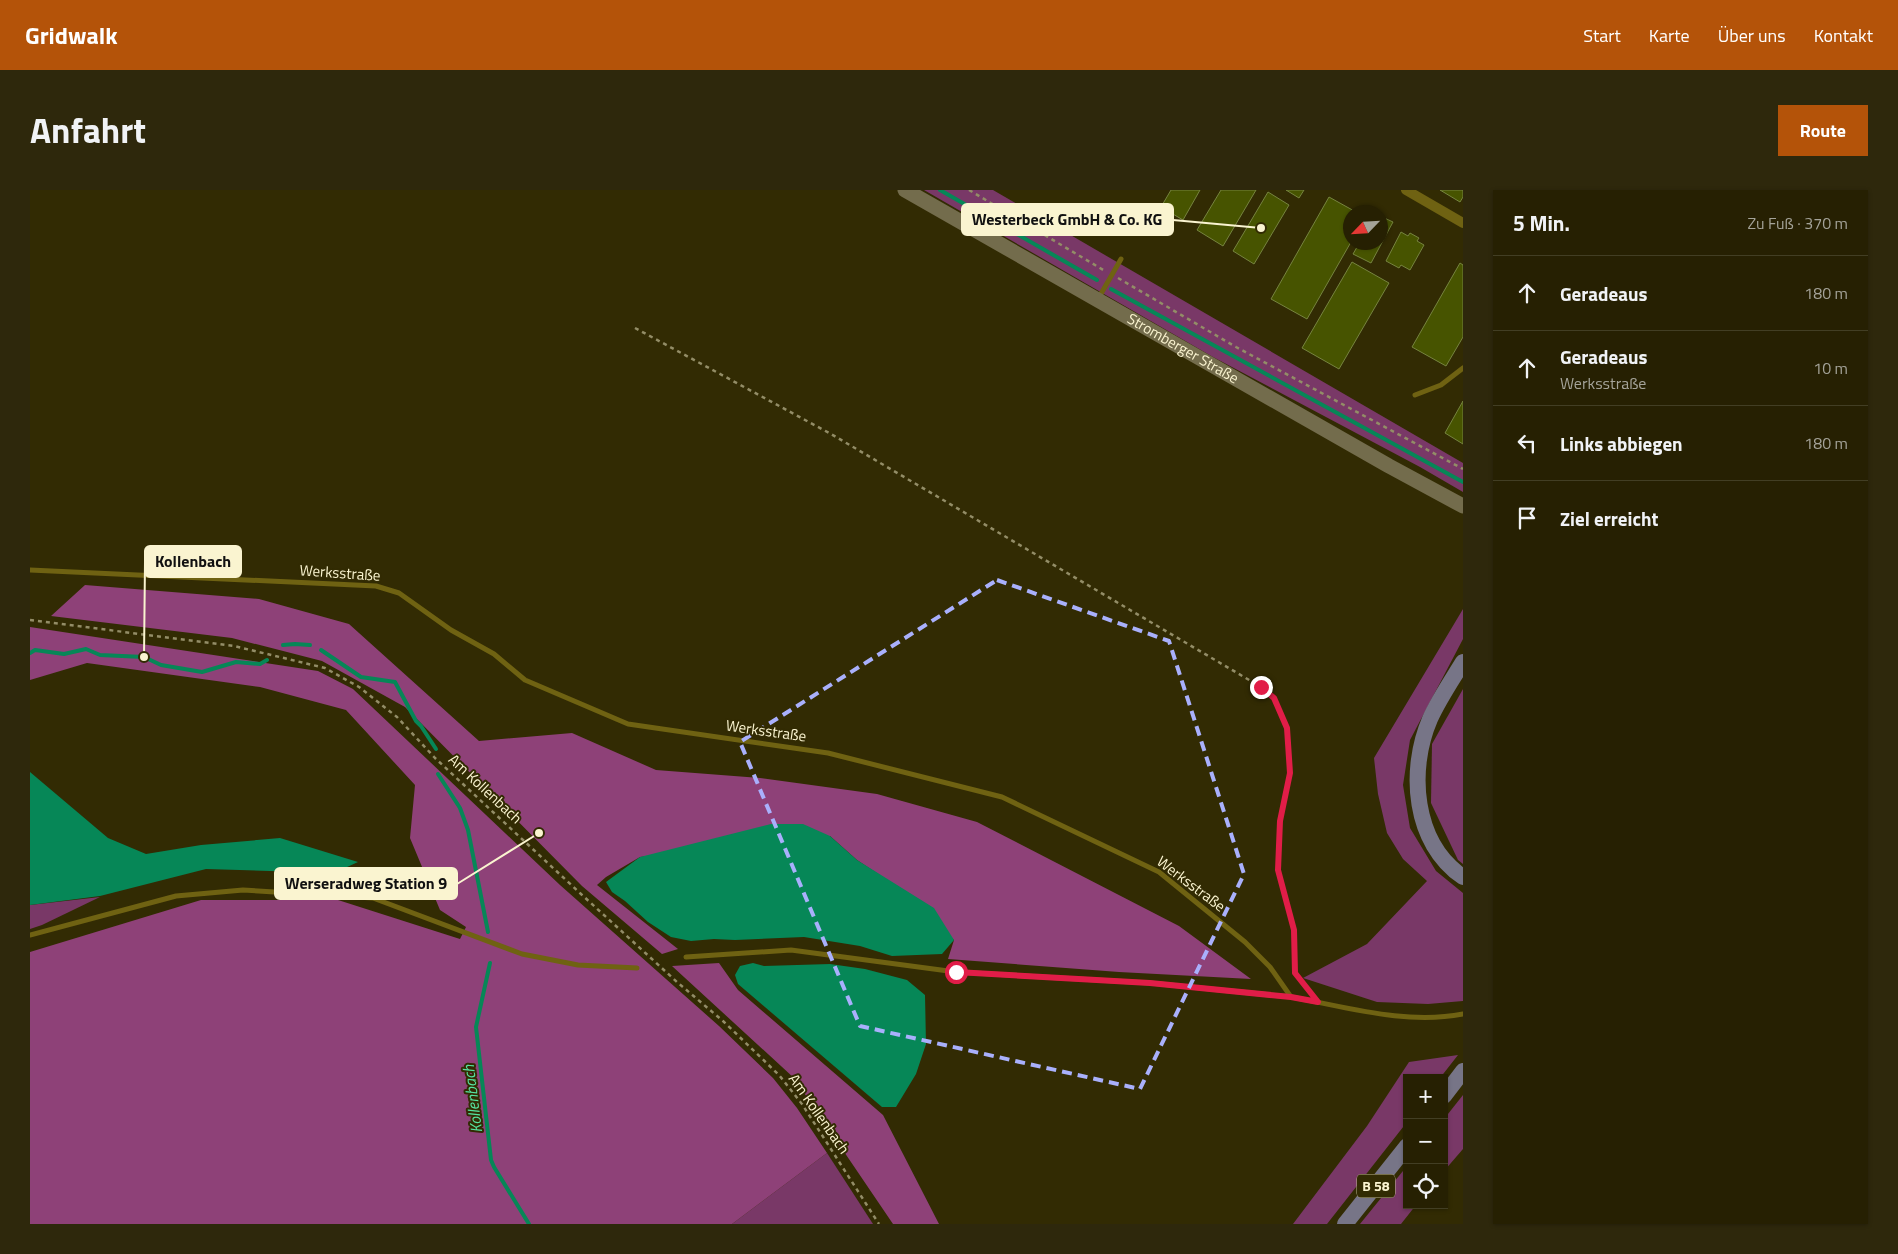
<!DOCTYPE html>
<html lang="de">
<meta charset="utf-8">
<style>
:root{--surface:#262002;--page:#2e280c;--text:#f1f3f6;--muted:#a4a399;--line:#423e24;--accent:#b45309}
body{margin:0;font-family:"Titillium Web",sans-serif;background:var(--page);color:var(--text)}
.controls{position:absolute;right:15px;bottom:15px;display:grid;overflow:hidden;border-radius:0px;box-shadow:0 1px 4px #0004}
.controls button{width:45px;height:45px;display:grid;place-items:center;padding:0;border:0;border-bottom:1px solid var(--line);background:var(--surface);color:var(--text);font:25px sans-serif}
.compass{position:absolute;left:1313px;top:15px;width:45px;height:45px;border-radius:50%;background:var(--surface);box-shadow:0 1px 4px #0004;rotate:245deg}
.stop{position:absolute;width:15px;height:15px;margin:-11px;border:4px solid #e11d48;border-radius:50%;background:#fff}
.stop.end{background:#e11d48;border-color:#fff;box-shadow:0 1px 5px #0008}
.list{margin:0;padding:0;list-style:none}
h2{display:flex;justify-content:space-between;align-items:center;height:65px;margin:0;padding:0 20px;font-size:21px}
h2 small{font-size:16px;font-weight:400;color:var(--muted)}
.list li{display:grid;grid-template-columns:32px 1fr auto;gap:15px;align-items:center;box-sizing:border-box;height:75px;padding:0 20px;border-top:1px solid var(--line)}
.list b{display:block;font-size:19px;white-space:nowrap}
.list p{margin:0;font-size:16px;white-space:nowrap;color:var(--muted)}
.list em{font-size:16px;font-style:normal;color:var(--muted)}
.icon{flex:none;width:28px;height:28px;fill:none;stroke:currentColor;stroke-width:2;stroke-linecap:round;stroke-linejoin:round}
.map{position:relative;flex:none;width:1433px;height:1034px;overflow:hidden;border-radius:0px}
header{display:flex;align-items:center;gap:30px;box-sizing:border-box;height:70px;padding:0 25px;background:var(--accent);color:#fff}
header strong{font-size:24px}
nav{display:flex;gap:28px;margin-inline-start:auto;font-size:18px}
.intro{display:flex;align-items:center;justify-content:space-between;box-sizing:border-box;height:120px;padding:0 30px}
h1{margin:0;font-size:35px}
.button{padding:12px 22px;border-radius:0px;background:var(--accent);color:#fff;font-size:18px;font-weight:700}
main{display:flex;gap:30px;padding:0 30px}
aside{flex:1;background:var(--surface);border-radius:0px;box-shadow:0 1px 4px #0004}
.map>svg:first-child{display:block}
</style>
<header>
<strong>Gridwalk</strong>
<nav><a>Start</a><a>Karte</a><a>Über uns</a><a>Kontakt</a></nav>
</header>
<div class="intro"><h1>Anfahrt</h1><a class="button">Route</a></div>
<main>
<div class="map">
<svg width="1433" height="1034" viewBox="0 0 1433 1034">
<rect width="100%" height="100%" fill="#322b03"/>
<g fill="#793867">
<polygon points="894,0 963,0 1433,273 1433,302 1390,277 1183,167"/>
<polygon points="1433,419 1433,449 1380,550 1373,595 1380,638 1406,681 1433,703 1433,811 1398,814 1347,812 1273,788 1337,754 1397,691 1373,669 1357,643 1348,604 1344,568"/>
<polygon points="1433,499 1433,674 1428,670 1401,613 1402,554"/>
<polygon points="70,707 12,735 0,739 0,715"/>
<polygon points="1428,865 1410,888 1377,888 1377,932 1297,1034 1263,1034 1337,936 1379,872"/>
<polygon points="1433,905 1433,959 1414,981 1414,929"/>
<polygon points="797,963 843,1034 702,1034"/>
<polygon points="1377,976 1377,1015 1386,1015 1371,1034 1330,1034"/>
</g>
<g fill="#8e4178">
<polygon points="55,395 229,409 319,434 449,551 542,543 626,580 730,588 847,604 947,632 1149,736 1221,789 1089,782 918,769 924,750 851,686 827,670 800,646 610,667 576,687 567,695 648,759 632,764 552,696 375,517 292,471 202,448 21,426"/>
<polygon points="0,437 288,481 323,499 530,695 689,836 743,888 767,918 797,963 702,1034 0,1034 0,762 171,710 308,710 430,749 436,737 410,720 380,648 385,595 316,520 230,497 57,473 0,490"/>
<polygon points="689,773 708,800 853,925 909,1034 863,1034 764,888 642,776"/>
</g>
<g fill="#068757">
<polygon points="0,582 78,648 116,664 171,655 250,648 328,672 304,683 176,679 70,706 0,715"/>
<polygon points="741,634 773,634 800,646 827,670 904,718 924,750 912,764 862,766 830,756 774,747 705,750 684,749 661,751 641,747 618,732 595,711 582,702 576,692 610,667"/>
<polygon points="723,773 734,776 800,774 835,779 877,790 895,805 896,854 886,884 866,917 852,917 708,794 705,785 710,776"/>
</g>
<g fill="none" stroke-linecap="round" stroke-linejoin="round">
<g stroke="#068757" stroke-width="4">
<polyline points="910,0 1067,90"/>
<polyline points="1081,99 1433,292"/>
<polyline points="253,455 265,454 280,455"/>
<polyline points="291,460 331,487 365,492 386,531 391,536 406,559"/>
<polyline points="0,463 5,460 34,464 56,459 70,465 114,467 131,475 172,482 206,472 230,474 237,470"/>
<polyline points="408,584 430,618 438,640 458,742"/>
<polyline points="460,773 446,837 461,970 464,977 499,1034"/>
</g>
</g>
<g fill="#475400" stroke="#76843f">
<polygon points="1141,0 1170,0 1153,30 1131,17"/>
<polygon points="1191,0 1226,0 1193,56 1167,40"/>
<polygon points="1256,0 1274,0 1269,8"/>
<polygon points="1410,0 1433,0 1433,7 1430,12"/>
<polygon points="1238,2 1259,15 1224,74 1203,61"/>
<polygon points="1299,7 1326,22 1320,22 1321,52 1277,129 1241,109"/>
<polygon points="1350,26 1363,32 1341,73 1323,64 1330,52 1350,52"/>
<polygon points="1371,42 1378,46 1380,43 1389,48 1387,51 1394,55 1380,80 1371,75 1369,78 1356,71"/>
<polygon points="1322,72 1359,93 1309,179 1272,158"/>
<polygon points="1430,73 1433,75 1433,147 1416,176 1382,157"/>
<polygon points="1433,211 1433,254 1415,243"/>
</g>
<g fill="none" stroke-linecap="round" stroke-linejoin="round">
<g stroke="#938d67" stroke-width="2.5" stroke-dasharray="4 4" stroke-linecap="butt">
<polyline points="939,0 1075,81"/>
<polyline points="1088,88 1206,157 1433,279"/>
<polyline points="605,138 801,244 1231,497 1244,507 1257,538 1260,583 1250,631 1248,680 1264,740 1265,783 1279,801"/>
<polyline points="0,430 204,456 295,478 329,497 367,527 405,568 551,704 647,792 693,831 749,885 772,914 849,1034"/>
</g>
<g stroke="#6f6212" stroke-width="5">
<polyline points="1068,109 1091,69"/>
<polyline points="1385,205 1411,195 1433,178"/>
<path d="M0,380L346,396L369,403L421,440L464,464L495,490L598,534L798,563L972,607L1129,682L1215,752L1240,777L1261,807C1317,817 1376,835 1433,824"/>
<polyline points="0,745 146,706 213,700 343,708 492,764 548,775 607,778"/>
<polyline points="656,767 761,760 926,782 1120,793 1261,807"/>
</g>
<polyline stroke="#6f6212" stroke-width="10" points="1376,0 1433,33"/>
<path stroke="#736c4c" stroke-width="15" id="s1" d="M875,0L1359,276L1433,316"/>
<g stroke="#777587" stroke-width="16">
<path d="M1433,472C1422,490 1409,509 1400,529C1378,580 1383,653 1433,687"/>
<polyline points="1414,906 1433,881"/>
<polyline points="1315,1034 1377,956"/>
</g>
</g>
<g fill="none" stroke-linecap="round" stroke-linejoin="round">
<polyline stroke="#e11d48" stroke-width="6" points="926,782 1120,793 1261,807 1288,812 1265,783 1264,740 1248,680 1250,631 1260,583 1257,538 1244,508 1231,497"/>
</g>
<path fill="none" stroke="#a9b0fc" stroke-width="4" stroke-dasharray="10 6" stroke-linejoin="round" d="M967,390L1139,451L1214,684L1110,899L830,836L710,552Z"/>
<g text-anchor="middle" stroke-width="4" stroke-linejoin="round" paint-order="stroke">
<rect fill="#322b03" stroke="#beb892" stroke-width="1" x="1327" y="984.5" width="38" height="23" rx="4"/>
<g font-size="14" font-weight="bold" fill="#faf4d0">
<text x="1346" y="1001">B 58</text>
</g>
<g font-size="15" fill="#faf4d0" stroke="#322b03">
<text dy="5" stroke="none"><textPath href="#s1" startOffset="320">Stromberger Straße</textPath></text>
<text transform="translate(310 383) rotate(4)" y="5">Werksstraße</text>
<text transform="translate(736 541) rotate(8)" y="5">Werksstraße</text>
<text transform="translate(455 599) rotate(43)" y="5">Am Kollenbach</text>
<text transform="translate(1161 694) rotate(37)" y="5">Werksstraße</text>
<text transform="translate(789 924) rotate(55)" y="5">Am Kollenbach</text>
</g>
<g font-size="16" font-style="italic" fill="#56e3a0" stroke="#322b03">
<text transform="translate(442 909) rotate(-97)" y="6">Kollenbach</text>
</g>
</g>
<path fill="none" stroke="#faf4d0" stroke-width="2" d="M1231 38L1143 30M114 467L115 372M509 643L427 694"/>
<g fill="#faf4d0" stroke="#322b03" stroke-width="2">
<circle cx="1231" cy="38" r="5"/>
<circle cx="114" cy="467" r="5"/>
<circle cx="509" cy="643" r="5"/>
</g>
<g fill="#faf4d0" stroke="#faf4d0" stroke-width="2">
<rect x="932" y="14" width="211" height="31" rx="5"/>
<rect x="115" y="356" width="96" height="31" rx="5"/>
<rect x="245" y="678" width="182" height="31" rx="5"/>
</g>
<g font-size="16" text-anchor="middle" font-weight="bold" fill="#111">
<text x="1037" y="35">Westerbeck GmbH &amp; Co. KG</text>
<text x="163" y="377">Kollenbach</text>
<text x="336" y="699">Werseradweg Station 9</text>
</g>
</svg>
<div class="controls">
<button>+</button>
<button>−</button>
<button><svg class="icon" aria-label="locate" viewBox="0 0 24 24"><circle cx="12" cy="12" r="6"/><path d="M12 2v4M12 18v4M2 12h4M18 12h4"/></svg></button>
</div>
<svg class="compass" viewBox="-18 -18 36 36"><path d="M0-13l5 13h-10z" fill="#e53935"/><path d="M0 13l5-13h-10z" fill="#a4a399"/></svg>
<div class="stop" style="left:926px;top:782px"></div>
<div class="stop end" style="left:1231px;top:497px"></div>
</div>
<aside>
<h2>5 Min.<small>Zu Fuß · 370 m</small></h2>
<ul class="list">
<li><svg class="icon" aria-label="ahead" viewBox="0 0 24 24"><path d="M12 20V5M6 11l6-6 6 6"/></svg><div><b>Geradeaus</b></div><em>180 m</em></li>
<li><svg class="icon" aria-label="ahead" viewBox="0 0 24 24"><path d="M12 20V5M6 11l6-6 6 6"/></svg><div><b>Geradeaus</b><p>Werksstraße</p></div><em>10 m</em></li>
<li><svg class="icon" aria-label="left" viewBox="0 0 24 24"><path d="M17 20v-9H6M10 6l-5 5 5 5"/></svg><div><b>Links abbiegen</b></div><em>180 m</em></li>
<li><svg class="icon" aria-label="arrive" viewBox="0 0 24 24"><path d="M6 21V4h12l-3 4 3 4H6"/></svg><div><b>Ziel erreicht</b></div></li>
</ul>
</aside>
</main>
